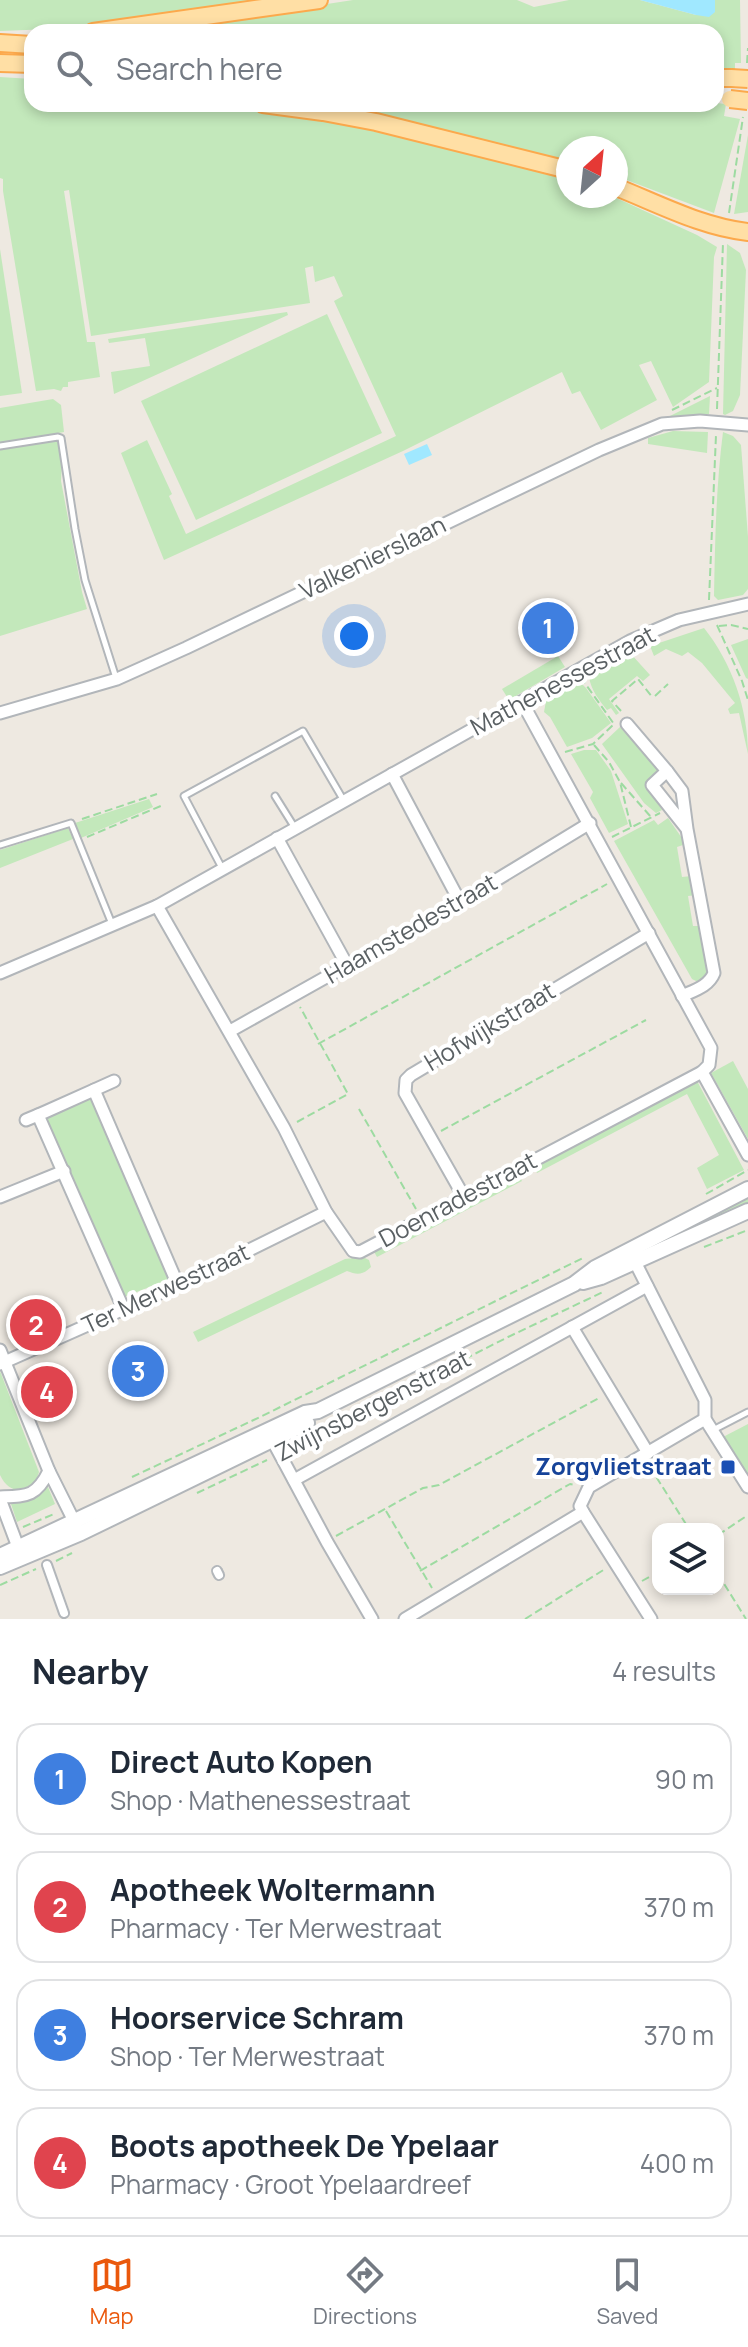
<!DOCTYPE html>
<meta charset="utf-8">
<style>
:root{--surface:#fff;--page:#f2f2f3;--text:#1f2937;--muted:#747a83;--line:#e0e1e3;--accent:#ea580c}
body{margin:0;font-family:Manrope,sans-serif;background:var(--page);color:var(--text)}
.controls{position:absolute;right:24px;bottom:24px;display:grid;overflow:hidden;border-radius:16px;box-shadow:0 4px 12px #0003}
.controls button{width:72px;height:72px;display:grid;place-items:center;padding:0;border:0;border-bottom:2px solid var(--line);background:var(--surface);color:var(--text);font:40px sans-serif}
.compass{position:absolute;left:556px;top:136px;width:72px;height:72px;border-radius:50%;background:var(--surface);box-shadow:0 4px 12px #0003;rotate:27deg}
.you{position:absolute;left:354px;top:636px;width:28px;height:28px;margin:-20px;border:6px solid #fff;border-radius:50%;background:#1a73e8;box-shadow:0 0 0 12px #1a73e833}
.badge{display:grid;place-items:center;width:52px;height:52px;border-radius:50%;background:var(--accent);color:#fff;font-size:26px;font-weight:700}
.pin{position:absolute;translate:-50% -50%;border:4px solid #fff;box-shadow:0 2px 8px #0006}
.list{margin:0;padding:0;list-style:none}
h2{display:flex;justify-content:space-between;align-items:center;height:104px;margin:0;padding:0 32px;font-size:34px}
h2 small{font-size:26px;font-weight:400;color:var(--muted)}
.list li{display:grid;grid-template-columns:52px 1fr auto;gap:24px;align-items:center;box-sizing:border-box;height:112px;margin:0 16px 16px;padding:0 16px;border:2px solid var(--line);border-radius:24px}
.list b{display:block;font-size:30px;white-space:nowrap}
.list p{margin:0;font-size:26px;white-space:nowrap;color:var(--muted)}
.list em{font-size:26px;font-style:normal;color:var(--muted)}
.icon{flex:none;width:44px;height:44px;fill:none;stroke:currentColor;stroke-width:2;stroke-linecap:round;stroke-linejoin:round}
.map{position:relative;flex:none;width:748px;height:1619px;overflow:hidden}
.search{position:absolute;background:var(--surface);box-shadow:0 4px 12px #0003;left:24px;right:24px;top:24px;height:88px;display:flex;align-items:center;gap:20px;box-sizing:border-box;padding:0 28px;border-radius:24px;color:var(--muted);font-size:30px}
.sheet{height:616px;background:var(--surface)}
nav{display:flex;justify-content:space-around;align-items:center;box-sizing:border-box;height:112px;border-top:2px solid var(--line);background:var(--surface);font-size:22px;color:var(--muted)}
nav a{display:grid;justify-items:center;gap:4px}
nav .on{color:var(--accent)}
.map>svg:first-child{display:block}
</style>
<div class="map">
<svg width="748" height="1619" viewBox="0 0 748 1619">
<rect width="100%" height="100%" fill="#eee9e1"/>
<g fill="#c3e8bb">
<path d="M0,0H283C189,14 95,29 0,31Z"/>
<polygon points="353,0 517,0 534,7 569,0 640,0 696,15 715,12 715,0 740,0 741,63 735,63 735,73 716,72 716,32 145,32"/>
<polygon points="0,77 32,79 32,104 230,104 376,129 568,179 568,196 612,196 697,235 717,247 714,257 709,382 673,407 651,361 639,365 657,400 601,430 580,391 572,394 562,372 403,451 164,560 121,453 147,440 172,494 169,496 186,534 396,436 334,301 343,296 334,276 315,282 313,266 305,268 310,303 91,336 69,190 64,191 87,342 95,342 100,377 68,382 68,387 63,387 61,391 54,389 36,391 3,191 3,179 0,178"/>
<polygon points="716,103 726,104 724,116 740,119 714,213 616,176 616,148 568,148 568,160 516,152 295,104"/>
<polygon points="748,135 748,212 734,214"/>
<polygon points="727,244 740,253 746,270 740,395 733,411 725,415 723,414"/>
<polygon points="0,249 22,393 0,396"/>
<polygon points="287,312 288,315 114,394 111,372 150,366 145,338 109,343 108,339"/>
<polygon points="327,314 382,433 196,520 141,401"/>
<polygon points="710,396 709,414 666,418"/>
<polygon points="53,399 61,405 64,432 0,443 0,408"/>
<polygon points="673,431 708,432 707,453 648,444 648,438"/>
<path d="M723,432L733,436L741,445L748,537V589L743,595L718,600L714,596C715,541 716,487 723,432Z"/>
<polygon points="56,440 59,442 62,461 61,481 82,592 87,609 0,636 0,449"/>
<path d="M704,628C732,663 748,709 748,754L739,713L730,714L728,709L735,703L702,663L688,652L682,656L666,649L654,656L650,646Z"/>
<polygon points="748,639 748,679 746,678 731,645"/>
<path d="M631,654L650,675L643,681L637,676L609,699L619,713L616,715L611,708L607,710C599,700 591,690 589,677Z"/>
<polygon points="558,656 565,667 509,700 502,689"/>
<polygon points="580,682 586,688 611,723 592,738 567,747 550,717 544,712 546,701"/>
<polygon points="620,727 628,736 631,733 662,769 648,783 662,810 656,813 644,803 602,744"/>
<polygon points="584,750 596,750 611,771 628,824 609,833 590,798 593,792 571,754"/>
<polygon points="149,799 153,807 81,838 75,823"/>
<polygon points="668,818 686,844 677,847 682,877 692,876 697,895 688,896 693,926 703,926 712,971 703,980 698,982 692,979 614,841 654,820 658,825"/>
<polygon points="68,828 73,839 0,868 0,850"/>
<polygon points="733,1061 748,1089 748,1139 711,1073"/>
<polygon points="696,1079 744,1170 707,1189 697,1168 719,1155 687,1094 537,1173 533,1166"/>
<polygon points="91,1097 170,1279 124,1297 44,1117"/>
<polygon points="518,1174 522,1181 377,1257 373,1250"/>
<polygon points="748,1193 748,1205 663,1243 660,1238"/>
<path d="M363,1257L369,1260L371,1267C363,1275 357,1275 347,1271L198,1342L193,1332L345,1259Z"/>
<path d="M0,1371L39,1472C33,1494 10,1497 0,1475Z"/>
<polygon points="748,1424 748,1477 723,1437"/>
<path d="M44,1487H48L55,1504L17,1522L11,1504L13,1501C28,1502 34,1497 44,1487Z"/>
</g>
<g fill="#a0e8ff">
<polygon points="640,0 715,0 715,12 709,17 696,15"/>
<polygon points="427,444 432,455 409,465 404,454"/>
</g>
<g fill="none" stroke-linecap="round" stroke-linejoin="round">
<g stroke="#b2b6ba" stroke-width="9">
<g id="service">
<polyline points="0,446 58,437 61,438 75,529 85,580 116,678"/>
<polyline points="275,796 295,828"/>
<polyline points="0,845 71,823 112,924"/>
<polyline points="222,868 184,796 303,731 344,801"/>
<polyline points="713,1430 748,1412"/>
</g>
</g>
<g stroke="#b2b6ba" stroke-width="12">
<g id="pedestrian">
<polyline points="47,1565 64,1613"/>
<polyline points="217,1571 219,1575"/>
</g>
</g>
<g stroke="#b2b6ba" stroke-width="15">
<g id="minor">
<polyline points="522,702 711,1048 709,1065 702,1072 748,1155"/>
<polyline points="0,713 117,679 186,648 599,450 662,424 700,421 748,425"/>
<polyline points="627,724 667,771"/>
<polyline points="392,774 460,902"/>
<polyline points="277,838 347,965"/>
<polyline points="157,906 284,1128 326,1212 353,1251 360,1252 702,1072"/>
<polyline points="0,973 157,906 630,641 679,620 748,604"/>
<path d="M682,996C695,990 709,986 714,973L687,829L652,785L667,771L682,791L687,829"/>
<polyline points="230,1031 460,902 590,823"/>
<polyline points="94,1090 114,1081"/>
<polyline points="26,1120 38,1115"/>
<polyline points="0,1197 64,1171"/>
<polyline points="464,1197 405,1093 406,1080 411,1075 649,933"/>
<polyline points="633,1258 705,1400 705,1419 748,1487"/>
<polyline points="124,1310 38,1115 45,1112 94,1090 178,1285"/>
<polyline points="572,1327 648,1453"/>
<polyline points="0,1350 49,1471 76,1525"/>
<polyline points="0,1364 178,1285 326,1212"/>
<polyline points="269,1434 327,1542 372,1619"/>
<polyline points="294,1480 647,1286"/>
<path d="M0,1497C27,1496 36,1497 49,1471"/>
<polyline points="0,1499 21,1555"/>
<polyline points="583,1512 651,1619"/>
<polyline points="405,1619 583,1512 580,1506 589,1487 705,1419"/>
</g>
</g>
<g stroke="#b2b6ba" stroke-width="18">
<g id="tertiary">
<polyline points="583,1282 601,1277 748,1211"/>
<polyline points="0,1556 305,1413 318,1411 574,1284 595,1268 748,1189"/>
<polyline points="0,1567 81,1533 307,1423"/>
</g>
</g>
<g stroke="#fca94c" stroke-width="20">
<g id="primary">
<polyline points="93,32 319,0"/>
<polyline points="0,43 32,45"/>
<polyline points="0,63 32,64"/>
<polyline points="716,78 731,78"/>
<polyline points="263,104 323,112 376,122 568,170"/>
<path d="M616,187C659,204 702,227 748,232"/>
</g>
</g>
<g stroke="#9ddba1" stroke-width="2" stroke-dasharray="8 4" stroke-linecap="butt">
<polyline points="747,63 748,48"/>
<polyline points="729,213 743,117"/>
<polyline points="717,409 723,243"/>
<polyline points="672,410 717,388"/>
<polyline points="709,600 716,435"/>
<polyline points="717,625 742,681 748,700"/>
<polyline points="719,626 731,625 748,629"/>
<polyline points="655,696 668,684"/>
<polyline points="621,711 612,701 638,679 653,698"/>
<polyline points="594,745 609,762 620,782 631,827"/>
<polyline points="565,752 593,744 614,724 584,682"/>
<polyline points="621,783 651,817"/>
<polyline points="82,819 157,794"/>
<polyline points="87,837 163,805"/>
<polyline points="612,837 660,813"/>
<polyline points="318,1044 607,884"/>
<polyline points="359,1109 416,1209"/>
<polyline points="297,1122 348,1094 300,1007"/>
<polyline points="441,1131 646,1020"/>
<polyline points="706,1194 748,1170"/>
<polyline points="704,1247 748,1230"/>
<polyline points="315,1435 508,1337 603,1292"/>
<polyline points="650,1467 689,1529"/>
<polyline points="132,1477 260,1417 583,1258"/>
<polyline points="197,1493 267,1460"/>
<polyline points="386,1511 432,1588"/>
<polyline points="23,1527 54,1514"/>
<polyline points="718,1535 748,1515"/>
<polyline points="336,1536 423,1488 439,1485 599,1398"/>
<polyline points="56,1561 72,1553"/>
<polyline points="420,1571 570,1484 576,1485"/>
<polyline points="718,1574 746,1619"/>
<polyline points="642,1581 658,1572"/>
<polyline points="0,1585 36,1569"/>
<polyline points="525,1619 605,1569"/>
</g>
<use href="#service" stroke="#fff" stroke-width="5"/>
<use href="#pedestrian" stroke="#fff" stroke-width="8"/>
<use href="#minor" stroke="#fff" stroke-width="11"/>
<use href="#tertiary" stroke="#fff" stroke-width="14"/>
<use href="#primary" stroke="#ffdfa5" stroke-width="16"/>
<g stroke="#fca94c" stroke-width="20" stroke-linecap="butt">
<g id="primary-bridge">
<polyline points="731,78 748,79"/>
<polyline points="730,99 748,101"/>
</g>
</g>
<use href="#primary-bridge" stroke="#ffdfa5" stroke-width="16"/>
</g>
<rect fill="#1a4fb4" stroke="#fff" stroke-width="3" x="720" y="1459" width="16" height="16" rx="4"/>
<g text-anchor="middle" stroke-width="8" stroke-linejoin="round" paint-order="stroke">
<g font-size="24" fill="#5a6063" stroke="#fff">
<text transform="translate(373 558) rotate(-26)" y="8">Valkenierslaan</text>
<text transform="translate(563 681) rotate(-28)" y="8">Mathenessestraat</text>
<text transform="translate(411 929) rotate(-30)" y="8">Haamstedestraat</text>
<text transform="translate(490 1027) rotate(-31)" y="8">Hofwijkstraat</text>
<text transform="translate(458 1200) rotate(-28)" y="8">Doenradestraat</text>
<text transform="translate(166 1289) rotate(-25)" y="8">Ter Merwestraat</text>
<text transform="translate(373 1406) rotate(-27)" y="8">Zwijnsbergenstraat</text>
</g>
<g font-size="24" font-weight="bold" fill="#164399" stroke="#fff" text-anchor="end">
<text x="712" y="1475">Zorgvlietstraat</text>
</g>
</g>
</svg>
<div class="controls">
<button><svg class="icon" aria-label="layers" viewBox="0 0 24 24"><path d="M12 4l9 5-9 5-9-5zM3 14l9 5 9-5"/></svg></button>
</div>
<svg class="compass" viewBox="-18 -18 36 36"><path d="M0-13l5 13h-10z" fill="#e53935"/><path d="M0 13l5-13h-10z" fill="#747a83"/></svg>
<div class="you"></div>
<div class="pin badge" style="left:548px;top:628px;background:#3f7fe0">1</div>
<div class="pin badge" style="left:36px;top:1325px;background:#e0444e">2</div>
<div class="pin badge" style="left:138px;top:1371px;background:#3f7fe0">3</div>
<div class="pin badge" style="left:47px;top:1392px;background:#e0444e">4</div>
<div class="search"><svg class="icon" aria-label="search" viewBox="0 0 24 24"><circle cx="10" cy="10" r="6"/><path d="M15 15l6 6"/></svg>Search here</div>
</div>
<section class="sheet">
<h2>Nearby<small>4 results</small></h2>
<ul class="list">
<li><span class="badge" style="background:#3f7fe0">1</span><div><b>Direct Auto Kopen</b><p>Shop · Mathenessestraat</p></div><em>90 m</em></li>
<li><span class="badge" style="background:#e0444e">2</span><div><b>Apotheek Woltermann</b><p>Pharmacy · Ter Merwestraat</p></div><em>370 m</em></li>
<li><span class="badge" style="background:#3f7fe0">3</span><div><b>Hoorservice Schram</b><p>Shop · Ter Merwestraat</p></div><em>370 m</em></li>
<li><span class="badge" style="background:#e0444e">4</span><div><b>Boots apotheek De Ypelaar</b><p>Pharmacy · Groot Ypelaardreef</p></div><em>400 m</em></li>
</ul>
</section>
<nav>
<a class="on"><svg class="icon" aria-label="map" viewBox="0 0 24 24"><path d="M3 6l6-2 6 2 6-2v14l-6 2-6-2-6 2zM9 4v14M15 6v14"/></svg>Map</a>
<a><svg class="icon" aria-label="directions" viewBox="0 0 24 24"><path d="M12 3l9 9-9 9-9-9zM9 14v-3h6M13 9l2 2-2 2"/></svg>Directions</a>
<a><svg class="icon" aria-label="saved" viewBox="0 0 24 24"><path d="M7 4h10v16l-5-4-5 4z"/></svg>Saved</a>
</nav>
